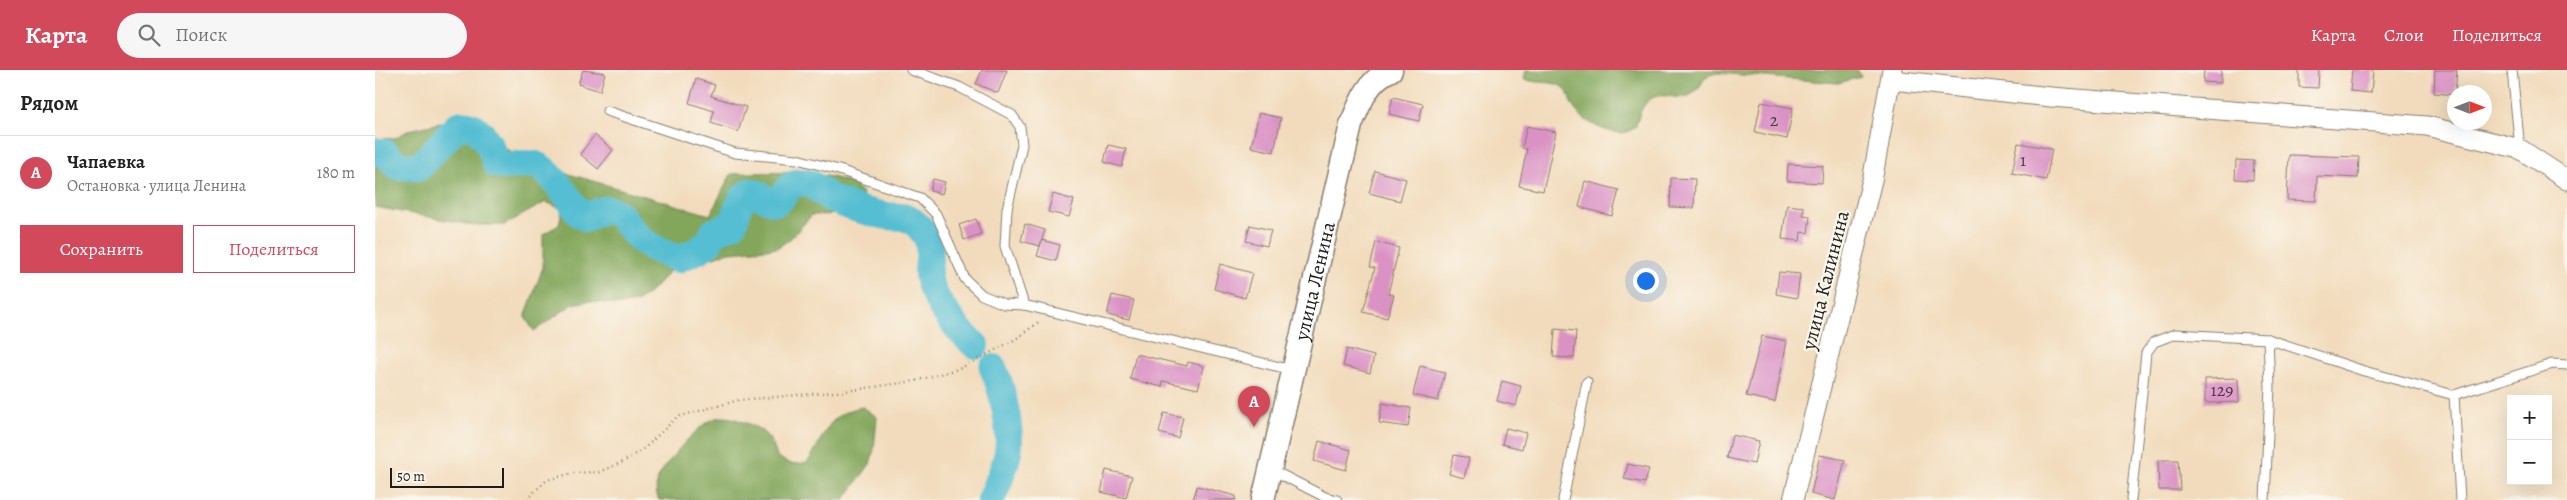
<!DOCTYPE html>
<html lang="ru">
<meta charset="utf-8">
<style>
:root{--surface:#fff;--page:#f6f6f6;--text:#222;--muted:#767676;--line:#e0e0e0;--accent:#d1495b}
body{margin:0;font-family:Alegreya,serif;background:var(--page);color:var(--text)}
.controls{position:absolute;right:15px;bottom:15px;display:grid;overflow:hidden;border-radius:0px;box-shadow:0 5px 20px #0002}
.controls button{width:45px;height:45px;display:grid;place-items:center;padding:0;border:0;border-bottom:1px solid var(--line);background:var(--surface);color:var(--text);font:25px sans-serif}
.compass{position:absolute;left:2072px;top:15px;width:45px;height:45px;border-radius:50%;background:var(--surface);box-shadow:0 5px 20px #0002;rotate:90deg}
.scale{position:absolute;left:15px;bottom:12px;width:114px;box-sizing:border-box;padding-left:5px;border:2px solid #1c1c1c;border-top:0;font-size:14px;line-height:18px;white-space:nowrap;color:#1c1c1c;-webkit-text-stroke:4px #fbf7ec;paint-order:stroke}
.you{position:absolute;left:1270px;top:210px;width:18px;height:18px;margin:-12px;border:4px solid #fff;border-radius:50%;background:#1a73e8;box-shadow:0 0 0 8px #1a73e833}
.badge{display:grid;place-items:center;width:32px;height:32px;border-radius:50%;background:var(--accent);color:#fff;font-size:16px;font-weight:700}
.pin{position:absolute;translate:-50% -41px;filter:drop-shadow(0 1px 2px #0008)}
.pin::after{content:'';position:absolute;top:26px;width:18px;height:15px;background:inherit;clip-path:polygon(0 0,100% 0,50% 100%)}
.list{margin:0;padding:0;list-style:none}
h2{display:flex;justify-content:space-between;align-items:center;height:65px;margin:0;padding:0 20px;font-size:21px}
h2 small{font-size:16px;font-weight:400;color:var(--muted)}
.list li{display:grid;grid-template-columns:32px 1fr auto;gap:15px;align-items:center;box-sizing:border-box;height:75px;padding:0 20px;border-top:1px solid var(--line)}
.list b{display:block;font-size:19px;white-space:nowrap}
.list p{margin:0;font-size:16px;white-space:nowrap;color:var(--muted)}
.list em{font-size:16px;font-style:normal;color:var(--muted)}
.actions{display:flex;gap:10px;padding:15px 20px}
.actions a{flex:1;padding:11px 0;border:1px solid var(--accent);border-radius:0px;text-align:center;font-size:18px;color:var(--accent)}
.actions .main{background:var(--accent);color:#fff}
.icon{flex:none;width:28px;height:28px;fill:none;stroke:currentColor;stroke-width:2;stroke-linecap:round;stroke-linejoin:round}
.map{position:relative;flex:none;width:2192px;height:430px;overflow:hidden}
header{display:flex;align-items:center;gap:30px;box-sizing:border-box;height:70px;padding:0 25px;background:var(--accent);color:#fff}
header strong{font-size:24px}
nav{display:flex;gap:28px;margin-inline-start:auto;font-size:18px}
.search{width:350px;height:45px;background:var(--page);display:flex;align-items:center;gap:12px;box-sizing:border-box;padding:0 18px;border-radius:28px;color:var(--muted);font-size:19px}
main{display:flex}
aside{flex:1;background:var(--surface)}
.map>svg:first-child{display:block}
</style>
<header>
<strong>Карта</strong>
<div class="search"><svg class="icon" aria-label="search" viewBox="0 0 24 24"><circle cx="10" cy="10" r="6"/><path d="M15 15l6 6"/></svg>Поиск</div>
<nav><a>Карта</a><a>Слои</a><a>Поделиться</a></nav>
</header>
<main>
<aside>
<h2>Рядом<small></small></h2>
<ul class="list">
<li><span class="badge">A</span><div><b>Чапаевка</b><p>Остановка · улица Ленина</p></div><em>180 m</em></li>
</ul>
<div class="actions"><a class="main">Сохранить</a><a>Поделиться</a></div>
</aside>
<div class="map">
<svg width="2192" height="430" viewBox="0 0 2192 430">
<rect width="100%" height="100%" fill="#fbf7ec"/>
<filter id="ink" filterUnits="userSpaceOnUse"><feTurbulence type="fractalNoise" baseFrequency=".02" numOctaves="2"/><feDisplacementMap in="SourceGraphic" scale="10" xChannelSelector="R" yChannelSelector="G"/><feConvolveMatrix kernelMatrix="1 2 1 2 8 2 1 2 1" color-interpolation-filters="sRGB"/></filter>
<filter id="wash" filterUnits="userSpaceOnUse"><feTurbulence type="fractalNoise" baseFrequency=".0096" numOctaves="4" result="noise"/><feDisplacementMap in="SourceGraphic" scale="20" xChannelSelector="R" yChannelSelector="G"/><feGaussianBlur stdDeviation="1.12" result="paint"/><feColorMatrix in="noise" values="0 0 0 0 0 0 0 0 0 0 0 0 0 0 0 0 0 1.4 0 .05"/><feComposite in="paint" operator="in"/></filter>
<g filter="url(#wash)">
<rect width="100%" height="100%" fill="#f2dbbc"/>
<g fill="#82a65a" stroke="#4f613b">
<path d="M1151,0H1483L1486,7L1463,13L1342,3L1330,7C1312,47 1289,12 1271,33C1265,39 1263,50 1260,58C1256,60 1250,63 1246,63C1228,62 1205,50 1197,35C1194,29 1194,22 1189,18C1176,9 1163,15 1149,9Z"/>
<path d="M91,47L104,53L126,77L180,100L335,145L356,104C384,102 453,100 477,114C481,116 485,121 488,124L483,139L469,144L437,145L415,169L402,178L355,182L325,191L310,192L295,201L273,224L261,232L245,235L214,231L198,234L159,261L150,247L168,197V164L184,155L187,139L171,132L129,155H98L0,137V69L20,68L34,60Z"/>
<path d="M488,337L502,347L499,379L495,394L469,430H284C281,424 280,415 283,408C291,392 324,353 341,348C353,345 363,350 374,354C391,361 397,369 402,387L416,394L432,393C451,365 451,343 488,337Z"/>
</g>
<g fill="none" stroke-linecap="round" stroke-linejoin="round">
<g stroke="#55bed2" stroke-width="28">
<path d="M0,81L10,83L23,96L44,97L83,55C104,50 117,76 121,94C134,99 148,91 161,95C177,101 195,132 206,145L212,148C219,144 226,139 234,140C247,141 253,158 262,166C274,178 288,182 303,189L324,180L334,172L339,162L358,154C363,140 362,131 375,122C386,123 392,132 402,132C411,125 414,111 428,112C440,113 450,126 461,131C477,138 495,143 512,146C518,147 525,146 531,148C539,150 547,160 551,166C558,178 553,191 553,203C554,226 583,261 600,275"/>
<path d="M616,430C622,415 630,398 633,382C637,361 627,317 618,298"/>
</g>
</g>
<g id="blocks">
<g fill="#da92c5">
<polygon points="208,0 230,3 225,21 203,14"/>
<polygon points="607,0 632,0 623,23 601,14"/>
<polygon points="1829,0 1846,0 1846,13 1828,12"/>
<polygon points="1924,0 1944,0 1943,18 1924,17"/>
<polygon points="1977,0 1998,0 1996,23 1975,21"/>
<polygon points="2060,0 2082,0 2080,25 2059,23"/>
<polygon points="321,9 340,15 336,26 371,37 363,62 336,53 339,41 314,33"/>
<polygon points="1018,27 1048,34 1044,51 1014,44"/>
<polygon points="1386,32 1418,38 1412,69 1380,62"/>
<polygon points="884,43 906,48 899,82 876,77"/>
<polygon points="1152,56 1181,62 1168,121 1144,116 1152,79 1147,78"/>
<polygon points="220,65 238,80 223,99 205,84"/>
<polygon points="1643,73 1677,79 1671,110 1637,103"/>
<polygon points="733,75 751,79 747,97 729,92"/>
<polygon points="1914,85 1984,87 1983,108 1942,106 1941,131 1912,130"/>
<polygon points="1861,90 1879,91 1878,110 1860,109"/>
<polygon points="1413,94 1448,96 1447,113 1412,111"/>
<polygon points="1000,101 1031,109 1025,131 994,123"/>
<polygon points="1296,108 1320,109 1319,138 1295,137"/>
<polygon points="558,109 570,112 567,124 555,121"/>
<polygon points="1210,111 1244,120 1237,146 1204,137"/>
<polygon points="678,124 699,130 694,147 673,142"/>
<polygon points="1412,135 1429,137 1428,145 1435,146 1433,163 1426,162 1425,171 1407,169"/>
<polygon points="601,149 606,164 589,170 584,155"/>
<polygon points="650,154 670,160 665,176 646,171"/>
<polygon points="875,155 896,160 892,176 871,171"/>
<polygon points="667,170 685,175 681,191 662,186"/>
<polygon points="1001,172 1024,178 1013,224 1019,225 1012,248 988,242 1000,198 995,197"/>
<polygon points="845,194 877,203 870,228 839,219"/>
<polygon points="1404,202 1425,204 1422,228 1401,224"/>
<polygon points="737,225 759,230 754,250 732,245"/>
<polygon points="1180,259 1201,261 1199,288 1178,287"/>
<polygon points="1387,266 1412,271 1400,332 1371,326"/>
<polygon points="972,279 999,286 995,303 968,296"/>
<polygon points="761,284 812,296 813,292 829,296 823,319 788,311 787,317 755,309"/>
<polygon points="1045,296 1070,302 1063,331 1038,325"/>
<polygon points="1863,308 1864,332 1830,333 1830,309"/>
<polygon points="1127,311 1146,316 1141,336 1122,331"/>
<polygon points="1007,333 1036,338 1033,357 1004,353"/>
<polygon points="789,343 808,347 803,368 784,363"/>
<polygon points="1131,358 1151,363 1147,379 1127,374"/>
<polygon points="1357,365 1384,371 1379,394 1352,388"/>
<polygon points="944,371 976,380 971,400 939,391"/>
<polygon points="1079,385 1094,388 1089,408 1074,404"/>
<polygon points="1445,385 1470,390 1460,430 1436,424"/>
<polygon points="1783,390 1803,390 1805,420 1784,420"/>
<polygon points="1253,394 1274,399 1270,413 1249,409"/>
<polygon points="731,400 757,406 751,428 726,422"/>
<polygon points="822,416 861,426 861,430 818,430"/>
</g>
</g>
</g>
<g filter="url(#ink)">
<use href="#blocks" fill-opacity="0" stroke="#877c6c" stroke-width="1"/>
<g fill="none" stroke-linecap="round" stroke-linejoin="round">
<g stroke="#877c6c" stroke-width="11">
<g id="service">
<polyline points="536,0 584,17 637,45 645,57 647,75 632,139 630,176 649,235"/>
<polyline points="2137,0 2145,79"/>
<polyline points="232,41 360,83 422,89 464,100 545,128 561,144 590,209 607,225 629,234 649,235 917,300"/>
<polyline points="2079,325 2085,430"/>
<polyline points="895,399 950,427 962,430"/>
<polyline points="1188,430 1212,312"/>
<polyline points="1756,430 1771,283 1779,272 1800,264 1893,269 1989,301 2079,325 2177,294 2192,295"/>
<polyline points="1890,430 1895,317 1893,269"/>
</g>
</g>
<g stroke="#877c6c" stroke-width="21">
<g id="minor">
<polyline points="1517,10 1676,27 2052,56 2145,79 2192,110"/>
<polyline points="1418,430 1498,106 1517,0"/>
</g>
</g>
<g stroke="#877c6c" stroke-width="25">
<g id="tertiary">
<path id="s1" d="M888,430L976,55C984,35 993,9 1016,0"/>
</g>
</g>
<polyline stroke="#877c6c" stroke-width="2.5" stroke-dasharray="1 4" stroke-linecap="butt" points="153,430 158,423 172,410 198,403 224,402 248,392 271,377 302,347 364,330 471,321 540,311 586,298 641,269 665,251"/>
<use href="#service" stroke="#fff" stroke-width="9"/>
<use href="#minor" stroke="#fff" stroke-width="19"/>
<use href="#tertiary" stroke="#fff" stroke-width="22"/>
</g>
</g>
<g text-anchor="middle" stroke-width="4.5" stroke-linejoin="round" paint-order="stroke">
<g font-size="18" fill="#4c3a46">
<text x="1399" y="56">2</text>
<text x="1648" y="96">1</text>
<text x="1847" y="326">129</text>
</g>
<g font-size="20" fill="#1c1c1c" stroke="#fbf7ec">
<text dy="7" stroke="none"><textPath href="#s1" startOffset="225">улица Ленина</textPath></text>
<text transform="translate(1450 210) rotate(-76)" y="7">улица Калинина</text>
</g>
</g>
</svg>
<div class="controls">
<button>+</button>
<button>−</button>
</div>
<svg class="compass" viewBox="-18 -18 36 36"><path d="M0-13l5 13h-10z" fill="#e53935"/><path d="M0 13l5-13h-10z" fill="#767676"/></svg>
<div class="scale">50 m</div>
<div class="you"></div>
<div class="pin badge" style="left:879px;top:357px">A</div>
</div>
</main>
